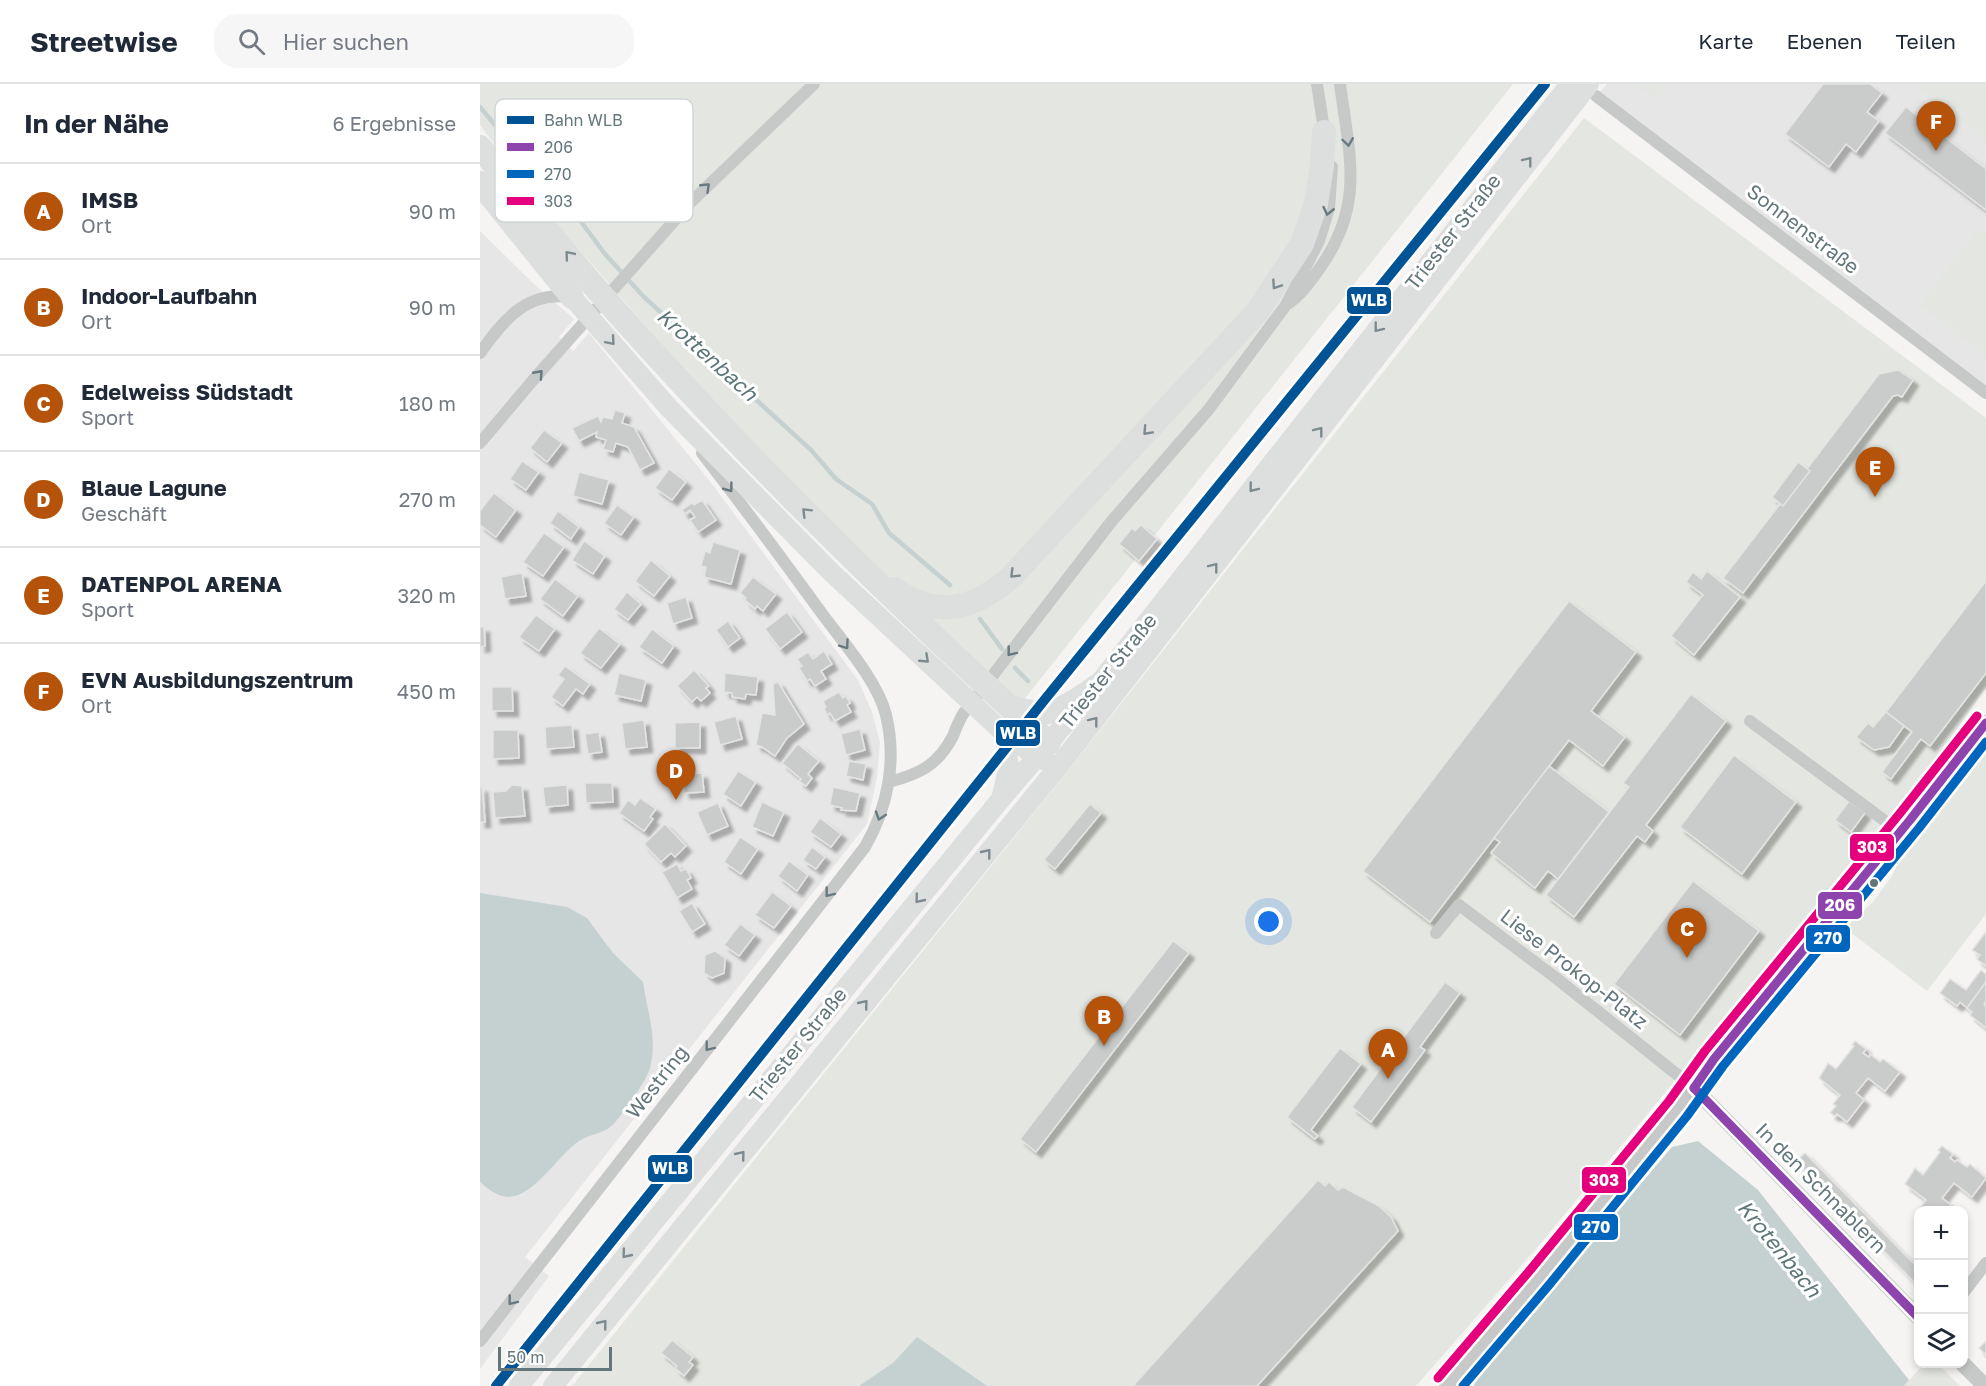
<!DOCTYPE html>
<html lang="de">
<meta charset="utf-8">
<style>
:root{--surface:#fff;--page:#f6f6f7;--text:#1f2937;--muted:#747a83;--line:#e0e1e3;--accent:#b45309}
body{margin:0;font-family:"Golos Text",sans-serif;background:var(--page);color:var(--text)}
.controls{position:absolute;right:18px;bottom:18px;display:grid;overflow:hidden;border-radius:12px;box-shadow:0 3px 9px #0003}
.controls button{width:54px;height:54px;display:grid;place-items:center;padding:0;border:0;border-bottom:2px solid var(--line);background:var(--surface);color:var(--text);font:30px sans-serif}
.scale{position:absolute;left:18px;bottom:15px;width:114px;box-sizing:border-box;padding-left:6px;border:3px solid #62767c;border-top:0;font-size:16px;line-height:21px;white-space:nowrap;color:#62767c;-webkit-text-stroke:4px #fff;paint-order:stroke}
.you{position:absolute;left:789px;top:838px;width:21px;height:21px;margin:-15px;border:4px solid #fff;border-radius:50%;background:#1a73e8;box-shadow:0 0 0 9px #1a73e833}
.badge{display:grid;place-items:center;width:39px;height:39px;border-radius:50%;background:var(--accent);color:#fff;font-size:20px;font-weight:700}
.pin{position:absolute;translate:-50% -50px;filter:drop-shadow(0 2px 3px #0008)}
.pin::after{content:'';position:absolute;top:32px;width:21px;height:18px;background:inherit;clip-path:polygon(0 0,100% 0,50% 100%)}
.list{margin:0;padding:0;list-style:none}
h2{display:flex;justify-content:space-between;align-items:center;height:78px;margin:0;padding:0 24px;font-size:26px}
h2 small{font-size:20px;font-weight:400;color:var(--muted)}
.list li{display:grid;grid-template-columns:39px 1fr auto;gap:18px;align-items:center;box-sizing:border-box;height:96px;padding:0 24px;border-top:2px solid var(--line)}
.list b{display:block;font-size:22px;white-space:nowrap}
.list p{margin:0;font-size:20px;white-space:nowrap;color:var(--muted)}
.list em{font-size:20px;font-style:normal;color:var(--muted)}
.icon{flex:none;width:33px;height:33px;fill:none;stroke:currentColor;stroke-width:2;stroke-linecap:round;stroke-linejoin:round}
.map{position:relative;flex:none;width:1506px;height:1302px;overflow:hidden}
header{display:flex;align-items:center;gap:36px;box-sizing:border-box;height:84px;padding:0 30px;background:var(--surface);border-bottom:2px solid var(--line)}
header strong{font-size:28px}
nav{display:flex;gap:33px;margin-inline-start:auto;font-size:21px}
.search{width:420px;height:54px;background:var(--page);display:flex;align-items:center;gap:15px;box-sizing:border-box;padding:0 21px;border-radius:24px;color:var(--muted);font-size:22px}
main{display:flex}
aside{flex:1;background:var(--surface)}
.map>svg:first-child{display:block}
</style>
<header>
<strong>Streetwise</strong>
<div class="search"><svg class="icon" aria-label="search" viewBox="0 0 24 24"><circle cx="10" cy="10" r="6"/><path d="M15 15l6 6"/></svg>Hier suchen</div>
<nav><a>Karte</a><a>Ebenen</a><a>Teilen</a></nav>
</header>
<main>
<aside>
<h2>In der Nähe<small>6 Ergebnisse</small></h2>
<ul class="list">
<li><span class="badge">A</span><div><b>IMSB</b><p>Ort</p></div><em>90 m</em></li>
<li><span class="badge">B</span><div><b>Indoor-Laufbahn</b><p>Ort</p></div><em>90 m</em></li>
<li><span class="badge">C</span><div><b>Edelweiss Südstadt</b><p>Sport</p></div><em>180 m</em></li>
<li><span class="badge">D</span><div><b>Blaue Lagune</b><p>Geschäft</p></div><em>270 m</em></li>
<li><span class="badge">E</span><div><b>DATENPOL ARENA</b><p>Sport</p></div><em>320 m</em></li>
<li><span class="badge">F</span><div><b>EVN Ausbildungszentrum</b><p>Ort</p></div><em>450 m</em></li>
</ul>
</aside>
<div class="map">
<svg width="1506" height="1302" viewBox="0 0 1506 1302">
<defs>
<filter id="shadow"><feDropShadow dx="5.5" dy="5.5" stdDeviation="1.5" flood-color="#0004"/></filter>
</defs>
<rect width="100%" height="100%" fill="#f5f4f3"/>
<g fill="#e5e6e5">
<polygon points="1127,0 1506,0 1506,309 1116,12"/>
<polygon points="0,147 54,200 94,235 79,253 93,267 109,249 229,396 378,596 392,628 400,658 397,693 387,740 45,1173 69,1192 0,1285"/>
</g>
<g fill="#e4e6e1">
<polygon points="0,0 1033,0 543,617 533,611 444,532 329,417 197,278 51,110 0,41"/>
<polygon points="1155,0 1190,0 1176,16"/>
<polygon points="1433,0 1506,0 1506,55"/>
<polygon points="1104,34 1506,334 1506,604 1426,717 1060,1160 936,1302 92,1302 583,693"/>
<polygon points="1497,146 1506,152 1506,272 1440,221"/>
<polygon points="1506,658 1506,830 1447,907 1365,844 1393,818 1412,792 1427,759"/>
<polygon points="1444,1280 1458,1280 1480,1302 1424,1302"/>
</g>
<g fill="#c5d1d1">
<path d="M0,809L87,823L107,834L133,869L163,898C167,927 178,954 170,984C167,996 139,1037 129,1044C120,1050 108,1051 99,1057C79,1070 54,1113 28,1113C18,1113 7,1104 0,1098Z"/>
<polygon points="1218,1057 1278,1106 1429,1296 1424,1302 994,1302 995,1295 1192,1063"/>
<polygon points="437,1253 507,1302 379,1302 413,1279"/>
</g>
<g fill="none" stroke-linecap="round" stroke-linejoin="round">
<g stroke="#c5d1d1" stroke-width="4.5">
<polyline points="0,23 66,103 96,131 125,170 164,213 331,366 356,395 392,420 409,449 470,501"/>
<polyline points="500,535 522,565"/>
<polyline points="535,584 548,597"/>
</g>
</g>
<g fill="#cacbcb" stroke="#e4e4e3" stroke-width="1.5" filter="url(#shadow)">
<polygon points="1343,0 1390,0 1402,9 1387,28 1399,37 1376,68 1366,60 1349,83 1305,50"/>
<polygon points="1426,23 1506,85 1506,126 1405,49"/>
<polygon points="1418,286 1433,296 1422,313 1418,311 1413,312 1263,509 1243,494 1300,420 1292,413 1318,378 1327,385 1399,290"/>
<polygon points="135,326 145,329 142,339 154,343 174,379 160,386 148,363 136,359 133,368 123,365 126,356 116,353 117,348 99,357 92,344 118,332 121,338 123,333 132,335"/>
<polygon points="64,346 82,359 67,378 50,364"/>
<polygon points="42,377 59,388 46,406 30,395"/>
<polygon points="1318,378 1330,387 1303,422 1292,413"/>
<polygon points="189,385 206,398 192,416 175,404"/>
<polygon points="99,388 129,396 122,420 93,412"/>
<polygon points="14,409 36,426 16,453 0,441 0,427"/>
<polygon points="222,416 236,436 218,448 210,436 215,433 210,426 205,430 202,426 212,419 214,421"/>
<polygon points="137,421 154,433 141,451 124,439"/>
<polygon points="78,427 99,443 91,455 70,439"/>
<polygon points="661,441 677,455 659,477 639,460 652,444 655,447"/>
<polygon points="64,449 84,463 63,492 43,478"/>
<polygon points="104,457 125,472 113,490 92,476"/>
<polygon points="233,458 260,466 251,500 224,493 226,483 221,482 225,467 230,469"/>
<polygon points="171,476 190,492 174,512 155,497"/>
<polygon points="1227,487 1260,513 1214,571 1191,552 1223,511 1206,498 1213,488 1221,495"/>
<polygon points="42,489 46,512 25,515 21,493"/>
<polygon points="273,493 296,510 283,527 277,522 275,525 265,516 266,514 260,509"/>
<polygon points="75,495 98,512 83,532 60,515"/>
<polygon points="1506,497 1506,589 1450,662 1441,655 1411,695 1402,688 1432,648 1406,628"/>
<polygon points="147,508 161,520 148,536 134,525"/>
<polygon points="206,513 212,534 193,540 187,519"/>
<polygon points="1089,517 1156,568 1111,627 1145,653 1123,682 1089,656 950,838 883,787"/>
<polygon points="307,528 322,548 300,565 285,545"/>
<polygon points="56,531 75,545 59,567 39,553"/>
<polygon points="248,537 260,554 248,563 236,546"/>
<polygon points="0,543 4,543 5,562 0,563"/>
<polygon points="119,544 140,560 121,584 100,569"/>
<polygon points="172,545 194,562 182,579 159,563"/>
<polygon points="344,567 352,580 341,587 346,595 335,602 330,595 327,597 319,584 322,582 317,575 328,568 333,575"/>
<polygon points="85,582 110,600 103,610 96,605 83,622 71,613 84,595 78,591"/>
<polygon points="214,586 229,602 226,604 230,609 221,617 217,613 212,618 197,602"/>
<polygon points="139,589 166,596 161,617 134,611"/>
<polygon points="245,589 278,593 276,611 266,610 265,615 252,613 252,609 244,608"/>
<polygon points="298,598 324,640 307,654 295,672 282,663 276,661 282,629 295,631 293,600"/>
<polygon points="12,603 32,603 33,627 12,627"/>
<polygon points="359,608 363,614 366,612 370,619 367,621 371,628 355,637 350,629 347,631 344,624 346,623 343,617"/>
<polygon points="1211,610 1246,637 1166,741 1173,747 1165,758 1157,752 1094,833 1066,811 1149,703 1143,699"/>
<polygon points="1406,628 1424,642 1409,663 1394,666 1376,653 1388,639 1393,643"/>
<polygon points="256,632 262,655 240,661 234,638"/>
<polygon points="164,636 167,663 145,665 142,639"/>
<polygon points="220,638 220,664 195,664 195,639"/>
<polygon points="92,641 94,663 66,665 65,643"/>
<polygon points="380,645 385,666 366,671 361,650"/>
<polygon points="13,646 38,646 39,674 13,675"/>
<polygon points="119,648 122,668 108,670 105,650"/>
<polygon points="318,660 339,677 328,690 332,694 326,702 319,697 321,695 302,679"/>
<polygon points="1254,671 1316,718 1262,790 1200,743"/>
<polygon points="369,677 386,680 383,696 366,692"/>
<polygon points="1069,682 1129,728 1078,795 1068,787 1055,804 1011,769 1020,758 1014,754"/>
<polygon points="258,687 276,698 261,722 243,710"/>
<polygon points="222,689 224,708 204,709 203,690"/>
<polygon points="105,699 132,699 133,718 106,719"/>
<polygon points="32,701 42,702 45,732 15,734 13,708 26,707"/>
<polygon points="87,701 88,721 65,723 63,703"/>
<polygon points="0,703 2,703 5,738 0,738"/>
<polygon points="353,703 380,709 376,727 361,726 362,724 350,721"/>
<polygon points="160,714 176,725 170,733 173,735 164,747 139,729 148,716 155,721"/>
<polygon points="1369,717 1385,729 1371,748 1355,736"/>
<polygon points="282,718 304,728 293,752 272,743"/>
<polygon points="238,719 248,742 227,751 217,728"/>
<polygon points="610,720 621,729 575,785 564,776"/>
<polygon points="340,734 361,750 351,763 330,748"/>
<polygon points="185,740 206,762 195,773 191,769 181,778 164,760"/>
<polygon points="260,753 278,765 261,790 244,778"/>
<polygon points="332,763 345,773 336,785 323,776"/>
<polygon points="309,777 328,791 317,807 298,792"/>
<polygon points="197,780 201,787 206,785 211,794 207,796 212,805 197,814 182,788"/>
<polygon points="1213,797 1279,847 1200,951 1134,900"/>
<polygon points="292,808 311,822 294,844 275,831"/>
<polygon points="212,819 225,840 212,848 199,827"/>
<polygon points="260,840 275,851 259,872 244,861"/>
<polygon points="1506,848 1506,882 1497,875 1500,871 1492,866"/>
<polygon points="693,857 709,869 556,1068 540,1055"/>
<polygon points="235,867 245,874 244,889 232,894 224,889 225,871"/>
<polygon points="1501,886 1506,890 1506,898 1487,924 1480,918 1477,922 1460,909 1470,895 1486,906"/>
<polygon points="965,898 980,909 940,963 945,966 891,1038 872,1023"/>
<polygon points="1506,898 1506,917 1504,920 1506,922 1506,944 1490,931 1492,928 1487,924"/>
<polygon points="1375,957 1386,965 1383,969 1389,973 1390,970 1400,978 1403,975 1420,988 1405,1007 1388,994 1376,1009 1384,1016 1367,1038 1357,1030 1355,1032 1350,1029 1356,1022 1353,1020 1360,1011 1339,994 1348,979 1356,985 1374,962 1372,961"/>
<polygon points="860,964 881,980 831,1046 838,1052 835,1055 807,1033"/>
<polygon points="1462,1062 1473,1070 1470,1074 1475,1078 1477,1076 1487,1083 1490,1080 1506,1094 1492,1113 1474,1099 1462,1114 1471,1121 1467,1126 1441,1126 1439,1125 1446,1116 1425,1100 1435,1084 1443,1091 1460,1068 1458,1066"/>
<polygon points="1325,1069 1438,1184 1438,1194 1434,1198 1316,1077"/>
<polygon points="838,1096 845,1102 849,1098 858,1106 863,1103 899,1122 911,1133 918,1147 777,1302 653,1302"/>
<polygon points="192,1256 213,1273 209,1278 213,1281 204,1292 195,1284 197,1282 181,1269"/>
<polygon points="1506,1257 1506,1271 1499,1264"/>
</g>
<g fill="none" stroke-linecap="round" stroke-linejoin="round">
<g stroke="#c7c9c8" stroke-width="12">
<polyline points="837,0 845,52"/>
<polyline points="1116,12 1506,309"/>
<path d="M809,219C823,209 832,195 842,181C885,118 869,70 860,0"/>
<path d="M0,269C23,237 46,207 89,213"/>
<polyline points="0,359 54,295 210,119 334,0"/>
<polyline points="1270,637 1420,748"/>
<path d="M409,698C440,690 458,681 473,652C476,644 479,637 483,630L631,438L729,325L806,221L839,157L849,124L852,83"/>
<polyline points="956,849 979,821 1076,894 1214,1004"/>
<polyline points="1484,1208 1506,1179"/>
<path d="M0,1257L385,763C408,723 417,677 406,631C398,598 363,558 343,531C303,476 263,422 222,369"/>
</g>
<g stroke="#c7c9c8" stroke-width="16">
<polyline points="1214,1004 1438,1233"/>
<polyline points="1483,1280 1505,1302"/>
<polyline points="967,1302 1060,1193 1198,1024 1234,975 1430,736 1506,639"/>
</g>
<g stroke="#dddede" stroke-width="20">
<polyline points="92,213 189,324 351,488 524,649 557,673 568,678"/>
<polyline points="522,711 529,682 524,649"/>
<polyline points="39,1302 521,715 617,602 1090,0"/>
<polyline points="73,1302 578,683 1109,0"/>
</g>
<g stroke="#dddede" stroke-width="24">
<path d="M0,63C42,115 83,167 127,217C265,373 414,519 569,659"/>
<polyline points="0,99 92,213"/>
<path d="M414,505C458,535 493,526 531,493L777,228L822,160L836,120L842,82L844,48"/>
<path d="M532,623C570,637 587,623 617,602"/>
</g>
<g stroke="#fff" stroke-width="14">
<g id="bus-1">
<polyline points="1214,1004 1234,975 1430,736 1506,639"/>
<polyline points="1214,1004 1438,1233"/>
</g>
</g>
<g stroke="#fff" stroke-width="14">
<polyline id="bus-2" points="983,1302 1069,1201 1207,1032 1243,982 1439,744 1506,658"/>
</g>
<g stroke="#fff" stroke-width="14">
<polyline id="bus-3" points="958,1294 1051,1185 1189,1017 1225,967 1421,728 1497,632"/>
</g>
<use href="#bus-1" stroke="#8e44ad" stroke-width="9"/>
<use href="#bus-2" stroke="#0065bd" stroke-width="9"/>
<use href="#bus-3" stroke="#e5007d" stroke-width="9"/>
<g stroke="#fff" stroke-width="15">
<polyline id="rail-1" points="16,1302 566,614 1065,0"/>
</g>
<use href="#rail-1" stroke="#005395" stroke-width="10"/>
</g>
<defs><path id="oneway-chevron" d="M-2-3.5L2.5 0L-2 3.5" fill="none" stroke-width="1.6" stroke-linecap="round" stroke-linejoin="round" transform="scale(1.5)"/></defs>
<g stroke="#677a80">
<use href="#oneway-chevron" transform="translate(868 58) rotate(82)"/>
<use href="#oneway-chevron" transform="translate(226 103) rotate(-44)"/>
<use href="#oneway-chevron" transform="translate(848 127) rotate(103)"/>
<use href="#oneway-chevron" transform="translate(59 290) rotate(-48)"/>
<use href="#oneway-chevron" transform="translate(249 404) rotate(53)"/>
<use href="#oneway-chevron" transform="translate(365 561) rotate(54)"/>
<use href="#oneway-chevron" transform="translate(531 568) rotate(128)"/>
<use href="#oneway-chevron" transform="translate(400 732) rotate(108)"/>
<use href="#oneway-chevron" transform="translate(349 809) rotate(128)"/>
<use href="#oneway-chevron" transform="translate(229 963) rotate(128)"/>
<use href="#oneway-chevron" transform="translate(32 1217) rotate(128)"/>
</g>
<g stroke="#7b8b90">
<use href="#oneway-chevron" transform="translate(1048 77) rotate(-52)"/>
<use href="#oneway-chevron" transform="translate(89 171) rotate(-130)"/>
<use href="#oneway-chevron" transform="translate(796 201) rotate(124)"/>
<use href="#oneway-chevron" transform="translate(898 244) rotate(128)"/>
<use href="#oneway-chevron" transform="translate(131 257) rotate(49)"/>
<use href="#oneway-chevron" transform="translate(667 347) rotate(133)"/>
<use href="#oneway-chevron" transform="translate(839 347) rotate(-52)"/>
<use href="#oneway-chevron" transform="translate(773 404) rotate(128)"/>
<use href="#oneway-chevron" transform="translate(326 428) rotate(-135)"/>
<use href="#oneway-chevron" transform="translate(734 483) rotate(-52)"/>
<use href="#oneway-chevron" transform="translate(534 490) rotate(135)"/>
<use href="#oneway-chevron" transform="translate(445 575) rotate(43)"/>
<use href="#oneway-chevron" transform="translate(614 637) rotate(-52)"/>
<use href="#oneway-chevron" transform="translate(507 769) rotate(-51)"/>
<use href="#oneway-chevron" transform="translate(439 815) rotate(129)"/>
<use href="#oneway-chevron" transform="translate(384 920) rotate(-51)"/>
<use href="#oneway-chevron" transform="translate(261 1071) rotate(-51)"/>
<use href="#oneway-chevron" transform="translate(146 1170) rotate(129)"/>
<use href="#oneway-chevron" transform="translate(123 1240) rotate(-51)"/>
</g>
<circle fill="#62767c" stroke="#fff" stroke-width="2" cx="1394" cy="799" r="5"/>
<g text-anchor="middle" stroke-width="6" stroke-linejoin="round" paint-order="stroke">
<g font-size="20" fill="#62767c" stroke="#fff">
<text transform="translate(1323 145) rotate(37)" y="7">Sonnenstraße</text>
<text transform="translate(973 148) rotate(-52)" y="7">Triester Straße</text>
<text transform="translate(628 587) rotate(-51)" y="7">Triester Straße</text>
<text transform="translate(1094 885) rotate(38)" y="7">Liese Prokop-Platz</text>
<text transform="translate(318 961) rotate(-51)" y="7">Triester Straße</text>
<text transform="translate(177 998) rotate(-52)" y="7">Westring</text>
<text transform="translate(1341 1104) rotate(45)" y="7">In den Schnablern</text>
</g>
<g font-size="21" font-style="italic" fill="#5d7678" stroke="#fff">
<text transform="translate(227 271) rotate(42)" y="7">Krottenbach</text>
<text transform="translate(1299 1165) rotate(51)" y="7">Krotenbach</text>
</g>
</g>
<rect x="15" y="15" width="198" height="123" rx="9" fill="#fff" stroke="#d0d6d8" stroke-width="1.5"/>
<rect x="27" y="32" width="27" height="8" fill="#005395"/>
<rect x="27" y="59" width="27" height="8" fill="#8e44ad"/>
<rect x="27" y="86" width="27" height="8" fill="#0065bd"/>
<rect x="27" y="113" width="27" height="8" fill="#e5007d"/>
<g font-size="16" fill="#62767c">
<text x="64" y="42">Bahn WLB</text>
<text x="64" y="69">206</text>
<text x="64" y="96">270</text>
<text x="64" y="123">303</text>
</g>
<g stroke="#fff" stroke-width="2">
<rect x="866" y="202" width="46" height="29" rx="6" fill="#005395"/>
<rect x="515" y="635" width="46" height="28" rx="6" fill="#005395"/>
<rect x="1369" y="749" width="46" height="29" rx="6" fill="#e5007d"/>
<rect x="1337" y="807" width="46" height="29" rx="6" fill="#8e44ad"/>
<rect x="1325" y="840" width="46" height="29" rx="6" fill="#0065bd"/>
<rect x="167" y="1070" width="46" height="29" rx="6" fill="#005395"/>
<rect x="1101" y="1082" width="46" height="28" rx="6" fill="#e5007d"/>
<rect x="1093" y="1129" width="46" height="28" rx="6" fill="#0065bd"/>
</g>
<g font-size="16" text-anchor="middle" font-weight="bold" fill="#fff">
<text x="889" y="222">WLB</text>
<text x="538" y="655">WLB</text>
<text x="1392" y="769">303</text>
<text x="1360" y="827">206</text>
<text x="1348" y="860">270</text>
<text x="190" y="1090">WLB</text>
<text x="1124" y="1102">303</text>
<text x="1116" y="1149">270</text>
</g>
</svg>
<div class="controls">
<button>+</button>
<button>−</button>
<button><svg class="icon" aria-label="layers" viewBox="0 0 24 24"><path d="M12 4l9 5-9 5-9-5zM3 14l9 5 9-5"/></svg></button>
</div>
<div class="scale">50 m</div>
<div class="you"></div>
<div class="pin badge" style="left:908px;top:995px">A</div>
<div class="pin badge" style="left:624px;top:962px">B</div>
<div class="pin badge" style="left:1207px;top:874px">C</div>
<div class="pin badge" style="left:196px;top:716px">D</div>
<div class="pin badge" style="left:1395px;top:413px">E</div>
<div class="pin badge" style="left:1456px;top:67px">F</div>
</div>
</main>
